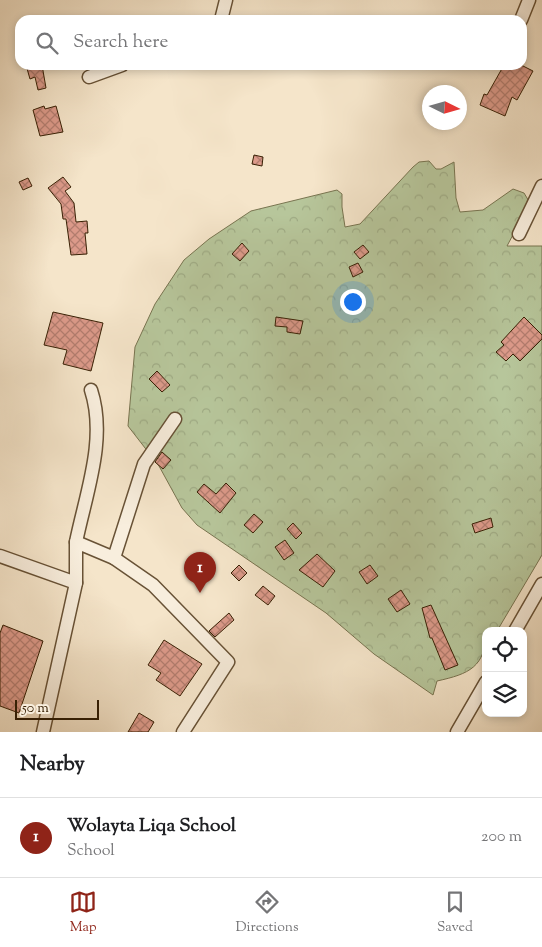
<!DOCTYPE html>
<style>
:root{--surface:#fff;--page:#f2f2f2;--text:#202124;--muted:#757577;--line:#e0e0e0;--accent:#8f2418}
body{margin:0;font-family:"Sorts Mill Goudy",serif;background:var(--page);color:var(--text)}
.controls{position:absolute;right:15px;bottom:15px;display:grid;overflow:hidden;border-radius:10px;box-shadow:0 2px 8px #0003}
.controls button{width:45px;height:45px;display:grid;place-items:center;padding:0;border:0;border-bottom:1px solid var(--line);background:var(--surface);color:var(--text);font:25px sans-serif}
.compass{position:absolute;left:422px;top:85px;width:45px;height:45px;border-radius:50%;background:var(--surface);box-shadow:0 2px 8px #0003;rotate:95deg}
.scale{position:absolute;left:15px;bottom:12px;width:84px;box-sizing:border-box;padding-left:5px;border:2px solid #392105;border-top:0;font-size:14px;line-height:18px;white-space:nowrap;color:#392105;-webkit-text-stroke:4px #f8eedd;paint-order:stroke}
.you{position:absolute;left:352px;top:301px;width:18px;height:18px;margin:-12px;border:4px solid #fff;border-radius:50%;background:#1a73e8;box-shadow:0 0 0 8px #1a73e833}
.badge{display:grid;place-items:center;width:32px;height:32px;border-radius:50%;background:var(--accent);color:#fff;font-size:16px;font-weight:700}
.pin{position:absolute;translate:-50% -41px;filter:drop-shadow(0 1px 2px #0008)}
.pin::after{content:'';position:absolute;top:26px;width:18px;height:15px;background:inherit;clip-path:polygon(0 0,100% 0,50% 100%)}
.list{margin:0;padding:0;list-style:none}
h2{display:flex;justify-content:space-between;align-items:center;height:65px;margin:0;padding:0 20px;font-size:21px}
h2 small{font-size:16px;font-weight:400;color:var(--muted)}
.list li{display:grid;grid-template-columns:32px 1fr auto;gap:15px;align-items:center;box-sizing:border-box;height:80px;padding:0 20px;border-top:1px solid var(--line)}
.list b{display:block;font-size:19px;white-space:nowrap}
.list p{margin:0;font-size:16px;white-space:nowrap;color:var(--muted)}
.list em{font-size:16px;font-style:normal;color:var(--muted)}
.icon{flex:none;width:28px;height:28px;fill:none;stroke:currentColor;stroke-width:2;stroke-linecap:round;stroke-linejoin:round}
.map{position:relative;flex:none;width:542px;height:732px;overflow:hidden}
.search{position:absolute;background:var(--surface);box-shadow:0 2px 8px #0003;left:15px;right:15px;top:15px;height:55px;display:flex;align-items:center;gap:12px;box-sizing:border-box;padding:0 18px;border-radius:15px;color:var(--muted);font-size:19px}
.sheet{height:145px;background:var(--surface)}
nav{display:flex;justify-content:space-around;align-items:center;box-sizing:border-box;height:70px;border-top:1px solid var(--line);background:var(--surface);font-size:14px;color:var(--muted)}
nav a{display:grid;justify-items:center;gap:2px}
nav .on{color:var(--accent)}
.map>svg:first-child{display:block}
</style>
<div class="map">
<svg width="542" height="732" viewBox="0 0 542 732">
<defs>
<pattern id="forest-crowns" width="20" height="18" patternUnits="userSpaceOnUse" patternTransform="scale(1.25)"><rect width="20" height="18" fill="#b7c69b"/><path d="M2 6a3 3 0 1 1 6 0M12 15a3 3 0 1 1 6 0" fill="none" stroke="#9eaa84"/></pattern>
<pattern id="building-cross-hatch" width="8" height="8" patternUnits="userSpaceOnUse" patternTransform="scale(1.25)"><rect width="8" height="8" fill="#dc9a8a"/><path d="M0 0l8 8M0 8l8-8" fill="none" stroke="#b37d6f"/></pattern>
</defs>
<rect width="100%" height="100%" fill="#f5e5ca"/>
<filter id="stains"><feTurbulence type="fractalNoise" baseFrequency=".004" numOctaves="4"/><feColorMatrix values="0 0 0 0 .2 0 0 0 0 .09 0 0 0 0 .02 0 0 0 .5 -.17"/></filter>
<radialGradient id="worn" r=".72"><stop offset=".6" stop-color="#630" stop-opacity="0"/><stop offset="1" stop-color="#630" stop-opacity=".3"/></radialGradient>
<path fill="url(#forest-crowns)" stroke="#787450" d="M429,161L436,169H441L454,162L456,198L460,212L483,210L513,189L524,193L530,203L507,246H542V555L497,631H486C486,667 469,674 437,681L433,695L374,654L326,613L197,525L182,508L159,466L128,426L135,347L155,304L184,260L209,239L251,211L337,190L342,194V207L345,227L360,224L413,167L419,162Z"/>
<g fill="url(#building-cross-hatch)" stroke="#392105">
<polygon points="26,65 42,65 46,88 38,90 35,77 30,79"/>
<polygon points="504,65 521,65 533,71 517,100 512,97 505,116 480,105 484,94 487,95"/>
<polygon points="44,106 45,109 56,106 63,132 40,136 33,110"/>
<polygon points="254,155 263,157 262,166 252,164"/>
<polygon points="63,177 71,187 65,191 74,203 76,222 87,221 88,233 85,233 87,254 71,255 66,219 63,219 61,204 48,188"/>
<polygon points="28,178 32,186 23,190 19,182"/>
<polygon points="242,243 249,251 240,261 232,254"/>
<polygon points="363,245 369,252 360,259 354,252"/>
<polygon points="358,263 363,272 353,277 349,267"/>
<polygon points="53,312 103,323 91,371 63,364 67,350 44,345"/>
<polygon points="276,317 303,321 300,334 287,332 287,327 275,326"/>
<polygon points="524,317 542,335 542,339 520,361 513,354 506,361 496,352 504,345 501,342"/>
<polygon points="157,371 170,385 162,392 149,379"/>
<polygon points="162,452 171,460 163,469 155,462"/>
<polygon points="226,483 236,493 220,513 197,492 204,484 216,494"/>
<polygon points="254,514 263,522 253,533 244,525"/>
<polygon points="491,518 493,527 475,533 472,524"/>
<polygon points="293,523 302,533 296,539 287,529"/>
<polygon points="285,540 294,553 284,560 275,547"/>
<polygon points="317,554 335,571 323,587 299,570"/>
<polygon points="239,565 247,573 239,581 231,573"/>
<polygon points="370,565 378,576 367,584 359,572"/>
<polygon points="263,586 275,596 268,605 255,595"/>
<polygon points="401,590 410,604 397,612 388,599"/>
<polygon points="431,605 458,665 445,670 432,638 430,638 422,608"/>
<polygon points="229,613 234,620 215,637 209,631"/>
<polygon points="3,625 43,641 19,713 0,706 0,633"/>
<polygon points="164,640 202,664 180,696 156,680 161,673 148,665"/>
<polygon points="139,713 154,722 148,732 128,732"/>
</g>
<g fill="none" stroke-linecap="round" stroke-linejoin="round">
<g stroke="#685236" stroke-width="15">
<g id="minor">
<polyline points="221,20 226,0"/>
<polyline points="521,20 529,0"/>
<polyline points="89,77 122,65"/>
<polyline points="519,234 542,186"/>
<path d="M76,542C86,493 107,439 91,390"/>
<polyline points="0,556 76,583 43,732"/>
<polyline points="114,558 153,585 228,662 183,732"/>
<polyline points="76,583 76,542 114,558 144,464 175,419"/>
<polyline points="515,631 542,584"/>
<polyline points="457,732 486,682"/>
</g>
</g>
<use href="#minor" stroke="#f8eedd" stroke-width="12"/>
</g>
<rect width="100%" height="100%" filter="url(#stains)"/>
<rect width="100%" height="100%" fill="url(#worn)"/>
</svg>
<div class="controls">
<button><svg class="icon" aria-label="locate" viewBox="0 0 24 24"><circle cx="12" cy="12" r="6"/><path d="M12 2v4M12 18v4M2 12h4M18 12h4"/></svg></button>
<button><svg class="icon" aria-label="layers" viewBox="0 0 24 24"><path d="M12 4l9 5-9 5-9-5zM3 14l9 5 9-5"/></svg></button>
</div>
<svg class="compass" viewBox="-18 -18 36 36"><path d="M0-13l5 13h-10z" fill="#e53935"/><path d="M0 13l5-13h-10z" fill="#757577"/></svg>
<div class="scale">50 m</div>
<div class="you"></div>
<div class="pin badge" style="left:200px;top:593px">1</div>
<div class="search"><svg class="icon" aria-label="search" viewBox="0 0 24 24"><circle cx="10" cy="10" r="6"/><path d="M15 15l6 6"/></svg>Search here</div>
</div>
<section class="sheet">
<h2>Nearby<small></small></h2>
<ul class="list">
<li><span class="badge">1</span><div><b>Wolayta Liqa School</b><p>School</p></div><em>200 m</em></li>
</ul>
</section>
<nav>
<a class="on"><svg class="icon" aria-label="map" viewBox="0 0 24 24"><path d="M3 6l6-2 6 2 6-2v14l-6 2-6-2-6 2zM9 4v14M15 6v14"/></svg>Map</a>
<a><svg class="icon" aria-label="directions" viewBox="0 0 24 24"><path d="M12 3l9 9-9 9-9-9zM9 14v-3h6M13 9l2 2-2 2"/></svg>Directions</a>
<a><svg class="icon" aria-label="saved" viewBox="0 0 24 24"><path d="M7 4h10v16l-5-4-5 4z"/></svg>Saved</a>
</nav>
